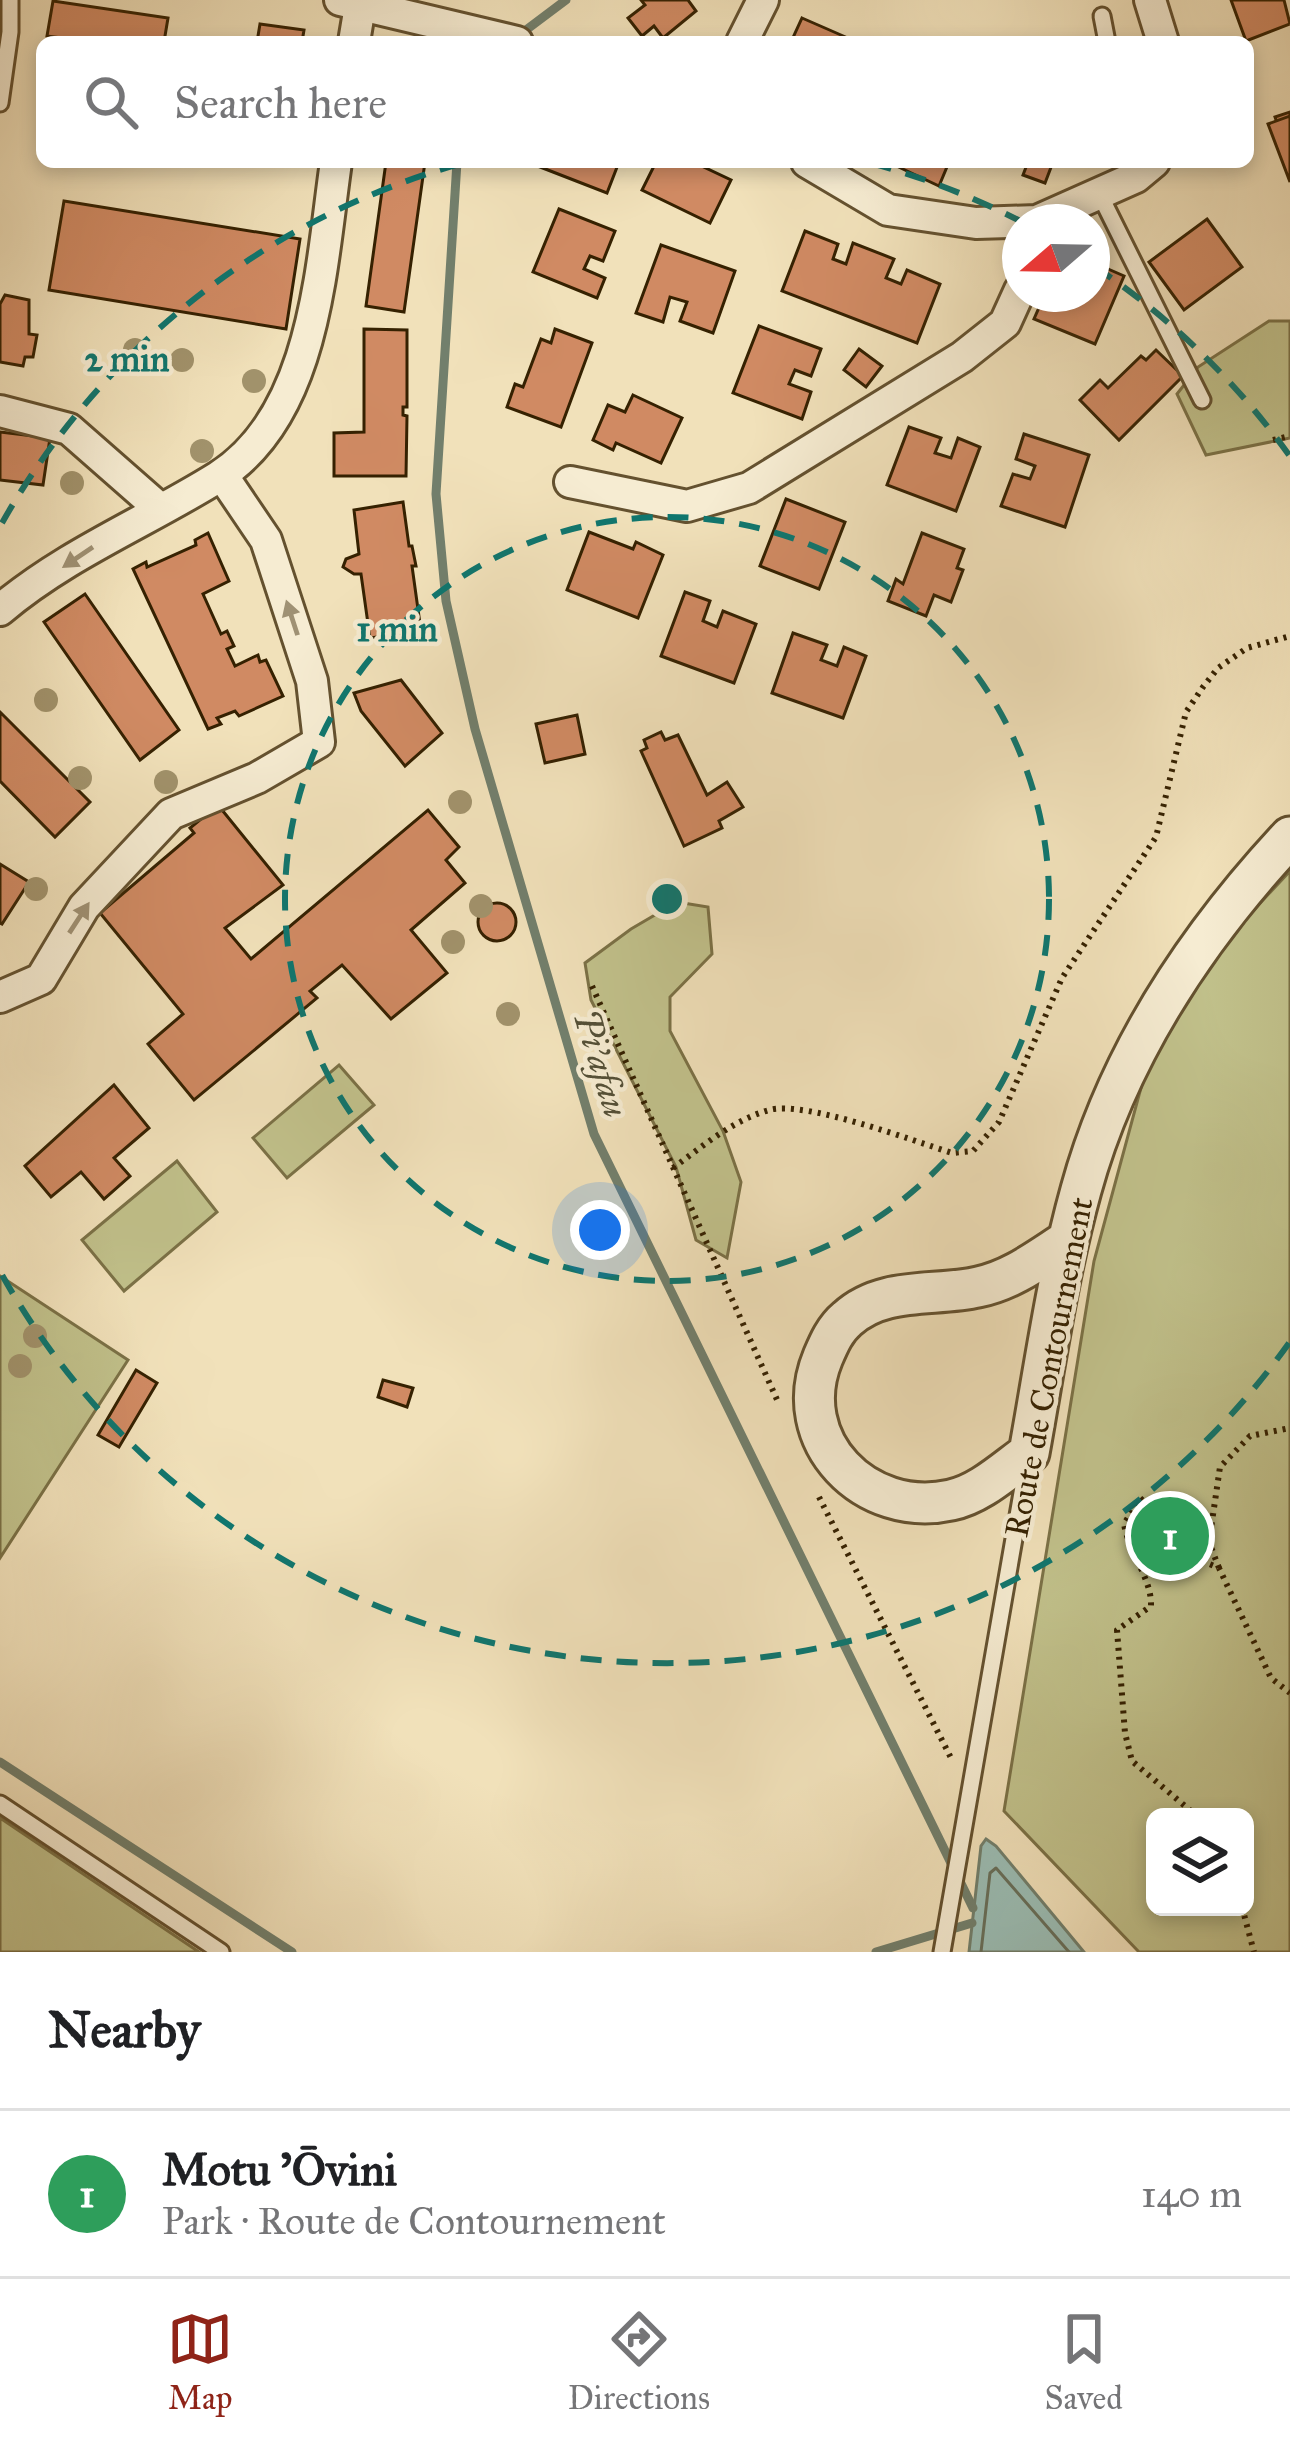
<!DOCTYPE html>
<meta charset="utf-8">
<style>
:root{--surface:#fff;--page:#f2f2f2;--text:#202124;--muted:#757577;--line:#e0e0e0;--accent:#8f2418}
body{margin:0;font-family:"IM FELL Great Primer",serif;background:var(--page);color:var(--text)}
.controls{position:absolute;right:36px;bottom:36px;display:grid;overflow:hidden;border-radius:18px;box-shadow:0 6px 18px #0003}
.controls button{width:108px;height:108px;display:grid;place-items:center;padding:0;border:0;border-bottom:3px solid var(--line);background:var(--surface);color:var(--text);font:60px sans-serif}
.compass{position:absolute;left:1002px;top:204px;width:108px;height:108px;border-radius:50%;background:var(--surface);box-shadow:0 6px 18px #0003;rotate:250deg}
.you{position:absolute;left:600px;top:1230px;width:42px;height:42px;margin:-30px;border:9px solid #fff;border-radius:50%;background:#1a73e8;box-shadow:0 0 0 18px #1a73e833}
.badge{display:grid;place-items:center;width:78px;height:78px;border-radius:50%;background:var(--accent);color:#fff;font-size:39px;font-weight:700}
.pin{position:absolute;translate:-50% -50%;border:6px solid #fff;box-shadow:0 3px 12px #0006}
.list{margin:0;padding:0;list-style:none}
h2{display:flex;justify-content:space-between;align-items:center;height:156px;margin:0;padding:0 48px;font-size:51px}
h2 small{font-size:39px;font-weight:400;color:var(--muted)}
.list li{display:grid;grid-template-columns:78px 1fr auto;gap:36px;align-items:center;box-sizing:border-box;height:168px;padding:0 48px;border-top:3px solid var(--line)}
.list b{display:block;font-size:45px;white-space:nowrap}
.list p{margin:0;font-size:39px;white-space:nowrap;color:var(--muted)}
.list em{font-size:39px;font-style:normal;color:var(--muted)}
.icon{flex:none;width:66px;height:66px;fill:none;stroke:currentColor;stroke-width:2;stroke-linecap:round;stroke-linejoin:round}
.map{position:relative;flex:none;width:1290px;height:1952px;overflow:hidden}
.search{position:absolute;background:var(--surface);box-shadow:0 6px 18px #0003;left:36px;right:36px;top:36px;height:132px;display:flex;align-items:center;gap:30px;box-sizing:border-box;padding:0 42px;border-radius:18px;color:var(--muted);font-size:45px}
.sheet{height:324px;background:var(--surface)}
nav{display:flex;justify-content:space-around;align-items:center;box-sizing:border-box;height:168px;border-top:3px solid var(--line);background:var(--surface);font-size:33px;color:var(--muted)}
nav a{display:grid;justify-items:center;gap:6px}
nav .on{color:var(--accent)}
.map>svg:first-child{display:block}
</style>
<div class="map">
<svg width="1290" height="1952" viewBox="0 0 1290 1952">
<rect width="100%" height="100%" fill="#f1e1ba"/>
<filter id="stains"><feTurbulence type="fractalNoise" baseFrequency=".00167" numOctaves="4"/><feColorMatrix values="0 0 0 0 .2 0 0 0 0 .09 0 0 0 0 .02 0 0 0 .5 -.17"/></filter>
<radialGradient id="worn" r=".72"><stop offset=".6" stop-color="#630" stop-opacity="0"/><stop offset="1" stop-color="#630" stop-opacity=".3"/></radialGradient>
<g fill="#c1c18b" stroke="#7b7146" stroke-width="3" fill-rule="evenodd">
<polygon points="1269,321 1290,321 1290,438 1206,455 1177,394 1198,367"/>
<path d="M1290,871V1952H1139L1004,1811L1094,1261L1142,1084L1198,970ZM1155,1817H1245V1907H1155Z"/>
<polygon points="677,902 708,907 712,954 670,997 670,1031 723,1131 741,1182 727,1258 696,1240 676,1167 591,1000 585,963 631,929"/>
<polygon points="339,1065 374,1105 287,1178 253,1138"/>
<polygon points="177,1161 217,1212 124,1291 82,1240"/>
<polygon points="0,1276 128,1360 0,1558"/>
<polygon points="0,1818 199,1952 0,1952"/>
</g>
<polygon fill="#9bbdb4" stroke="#727f6c" stroke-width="3" points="986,1839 996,1846 1084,1952 969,1952 981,1846"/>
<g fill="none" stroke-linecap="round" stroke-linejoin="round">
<polyline stroke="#686f5a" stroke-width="3" points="981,1952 990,1873 996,1868 1069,1952"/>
<g stroke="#727f6c" stroke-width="9">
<polyline points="518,36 566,0"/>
<polyline points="457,162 436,494 446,601 475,729 594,1134 973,1908"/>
<polyline points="0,1762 292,1952"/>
<polyline points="876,1952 972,1923"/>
</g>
</g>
<g fill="#d08a63" stroke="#352101" stroke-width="3">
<polygon points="641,0 688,0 696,11 663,38 654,26 642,36 628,18 645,5"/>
<polygon points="1231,0 1284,0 1290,24 1246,41"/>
<polygon points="53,1 168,18 164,42 90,42 47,36"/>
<polygon points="802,18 857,42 791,42"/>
<polygon points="260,24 304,30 302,42 257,42"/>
<polygon points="1290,112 1290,160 1275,117"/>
<polygon points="1290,116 1290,182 1268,124"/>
<polygon points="386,162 425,162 404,312 366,306"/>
<polygon points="536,162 619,162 607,193 535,165"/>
<polygon points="656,162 693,162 731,180 710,223 642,190"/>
<polygon points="888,162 949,162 939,186"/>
<polygon points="1028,162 1053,162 1045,183 1023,175"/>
<polygon points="64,201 300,239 286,329 49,290"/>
<polygon points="559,209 615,231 603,261 590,256 584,269 605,278 597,298 533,272"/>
<polygon points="1207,219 1242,267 1184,310 1149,262"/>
<polygon points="805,231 838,244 833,259 846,264 853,243 894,259 886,278 901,284 907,270 940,284 917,343 782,291"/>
<polygon points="661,245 735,271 713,333 680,321 687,302 670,297 663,322 636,313"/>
<polygon points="1092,262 1124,276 1095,344 1034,319 1045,294 1092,294"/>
<polygon points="5,295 29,300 29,334 37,335 33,357 25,357 23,366 0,362 0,304"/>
<polygon points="759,326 821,349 811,376 795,370 789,384 811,392 802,419 733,393"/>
<polygon points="364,329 407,330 407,407 403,407 403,415 407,416 406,476 334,476 334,433 364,432"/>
<polygon points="555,329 592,343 561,427 507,407 515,384 523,387 541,339 551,343"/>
<polygon points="859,349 882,366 866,387 844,370"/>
<polygon points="1156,350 1183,376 1119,440 1080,400 1100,380 1108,388 1141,356 1146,360"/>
<polygon points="633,395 682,418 661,463 616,443 613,450 593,440 608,405 625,412"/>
<polygon points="909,427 941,438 935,453 951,458 958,438 980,447 956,511 887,485"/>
<polygon points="0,432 50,438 43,485 0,480"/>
<polygon points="1024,434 1089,455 1065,527 1001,506 1013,474 1030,479 1035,466 1016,459"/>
<polygon points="786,499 845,522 819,589 760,566"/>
<polygon points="403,502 409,546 412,546 416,566 412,566 421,631 370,638 361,574 354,574 343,567 346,559 359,554 354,510"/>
<polygon points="589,532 633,549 636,542 663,555 638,618 567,590"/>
<polygon points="208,533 229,581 203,594 221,634 227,631 234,646 227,649 235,666 258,655 260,662 266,660 283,696 239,716 235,711 217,718 221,724 208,729 133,569 146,562 147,567 196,545 195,540"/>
<polygon points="922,533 964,549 957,568 963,570 951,602 934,595 926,616 888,601 896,579 903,584"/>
<polygon points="685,592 710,601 703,621 717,627 723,611 756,624 734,683 661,656"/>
<polygon points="85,594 179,730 140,760 44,622"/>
<polygon points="793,633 827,645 821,660 837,666 844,647 866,656 843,718 772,693"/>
<polygon points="401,680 442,733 405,766 361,711 354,693"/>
<polygon points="0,712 90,802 55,837 0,781"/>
<polygon points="577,715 585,754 545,763 536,724"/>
<polygon points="661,732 665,740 678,735 707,795 727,782 743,807 719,821 722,828 684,846 641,751 647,748 644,740"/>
<polygon points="218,805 283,885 225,928 251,959 428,810 459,847 446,860 465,883 411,930 447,973 391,1019 342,965 310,991 317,998 194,1100 148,1044 183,1014 100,913 194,833 190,828"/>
<polygon points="0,864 29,882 2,924 0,923"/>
<circle cx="497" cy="922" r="19"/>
<polygon points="114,1085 149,1128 114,1158 130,1176 104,1199 81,1172 51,1197 25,1166"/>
<polygon points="136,1370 157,1383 119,1447 98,1435"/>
<polygon points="383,1380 413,1388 407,1407 378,1397"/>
</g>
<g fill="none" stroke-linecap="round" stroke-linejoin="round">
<g stroke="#64512f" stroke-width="21">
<g id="service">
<polyline points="1102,16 1107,42"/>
<polyline points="0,103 10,32 10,0"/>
<polyline points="1100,195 1202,400"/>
<polyline points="0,1804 221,1952"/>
<polyline points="942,1952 1027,1464"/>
</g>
</g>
<g stroke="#64512f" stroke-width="36">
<g id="minor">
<polyline points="340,0 517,42"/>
<polyline points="1150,0 1163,42"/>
<polyline points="354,42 360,6"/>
<polyline points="742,42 763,0"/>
<polyline points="807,162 888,210 976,223 1037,221 1136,177 1154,162"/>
<polyline points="0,411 69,429 159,508"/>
<polyline points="570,482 687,506 749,488 962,357 1005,323 1020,290"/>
<path d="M0,610C66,554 146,522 218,477C316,415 321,265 336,162"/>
<polyline points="0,997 41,979 84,907 171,814 257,778 319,742 312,681 266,540 222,475"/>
</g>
</g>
<g stroke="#64512f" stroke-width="45">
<path id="tertiary" d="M1067,1241C1039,1259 1012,1280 978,1287C934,1297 883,1286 847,1319C835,1329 829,1343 823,1357C788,1441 866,1519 951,1500C980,1494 1005,1470 1029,1453C1045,1365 1057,1276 1081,1190C1118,1055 1195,939 1290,837"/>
</g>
<g stroke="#352101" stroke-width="6" stroke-dasharray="3 6" stroke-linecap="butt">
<polyline points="1273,440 1290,436"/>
<polyline points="592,986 778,1402"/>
<path d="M673,1168C703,1146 733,1120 769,1110C804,1100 914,1141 952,1153L973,1151L999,1122L1062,978L1156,837L1186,712L1203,687L1218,668L1247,648L1290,636"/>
<polyline points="819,1497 951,1758"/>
<polyline points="1219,1568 1209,1542 1220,1467 1250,1436 1290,1428"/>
<path d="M1198,1817L1132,1761L1125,1733L1117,1630L1151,1606C1152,1579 1129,1553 1124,1524L1140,1498L1176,1533L1188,1555L1219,1568L1271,1678L1290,1693"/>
<polyline points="1242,1907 1254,1952"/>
</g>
<use href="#service" stroke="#f6ecd2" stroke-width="15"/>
<use href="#minor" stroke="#f6ecd2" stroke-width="30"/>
<use href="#tertiary" stroke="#f6ecd2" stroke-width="39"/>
</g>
<g fill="#a1926b">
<circle cx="135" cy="350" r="12"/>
<circle cx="182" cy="360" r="12"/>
<circle cx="254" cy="381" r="12"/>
<circle cx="202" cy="451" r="12"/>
<circle cx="72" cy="483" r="12"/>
<circle cx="46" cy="700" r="12"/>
<circle cx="80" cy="778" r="12"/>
<circle cx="166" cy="782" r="12"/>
<circle cx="460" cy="802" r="12"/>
<circle cx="36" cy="889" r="12"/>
<circle cx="481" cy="906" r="12"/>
<circle cx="453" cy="942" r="12"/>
<circle cx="508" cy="1014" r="12"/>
<circle cx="35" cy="1336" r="12"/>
<circle cx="20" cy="1366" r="12"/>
</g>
<defs><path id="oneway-solid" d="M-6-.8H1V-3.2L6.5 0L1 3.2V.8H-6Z" transform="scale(3)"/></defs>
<g fill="#9f9174">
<use href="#oneway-solid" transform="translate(78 557) rotate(146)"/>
<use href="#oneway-solid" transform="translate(292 618) rotate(-108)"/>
<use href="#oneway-solid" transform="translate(79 918) rotate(-57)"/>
</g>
<g fill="none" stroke="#0f766e" stroke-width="6" stroke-dasharray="21 15">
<circle cx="667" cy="899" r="382"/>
<path d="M1289 1343A764 764 0 0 1 2 1275M2 523A764 764 0 0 1 463 163M871 163A764 764 0 0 1 1020 221M1094 266A764 764 0 0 1 1289 455"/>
</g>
<g text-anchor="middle" stroke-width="9" stroke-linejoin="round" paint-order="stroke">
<g font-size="33" fill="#352101" stroke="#f6ecd2">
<text transform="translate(1048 1367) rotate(-79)" y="12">Route de Contournement</text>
</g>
<g font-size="36" font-style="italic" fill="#545037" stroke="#f6ecd2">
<text transform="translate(602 1063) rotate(73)" y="13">Pi'afau</text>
</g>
</g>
<circle cx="667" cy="899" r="18" fill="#0f766e" stroke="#f6ecd2" stroke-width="6"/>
<g font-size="36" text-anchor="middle" font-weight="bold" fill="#0f766e" stroke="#f6ecd2" stroke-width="9" stroke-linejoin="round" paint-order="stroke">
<text x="127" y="371">2 min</text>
<text x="397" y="641">1 min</text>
</g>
<rect width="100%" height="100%" filter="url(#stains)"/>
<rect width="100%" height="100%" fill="url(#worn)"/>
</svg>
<div class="controls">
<button><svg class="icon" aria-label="layers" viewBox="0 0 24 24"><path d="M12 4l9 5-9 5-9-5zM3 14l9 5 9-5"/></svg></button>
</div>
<svg class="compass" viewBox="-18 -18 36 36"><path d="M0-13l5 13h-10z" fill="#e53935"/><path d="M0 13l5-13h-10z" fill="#757577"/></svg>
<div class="you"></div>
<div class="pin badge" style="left:1170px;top:1536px;background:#2e9e5b">1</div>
<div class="search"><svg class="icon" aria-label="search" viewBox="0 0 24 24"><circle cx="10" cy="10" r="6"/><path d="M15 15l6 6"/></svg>Search here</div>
</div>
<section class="sheet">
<h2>Nearby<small></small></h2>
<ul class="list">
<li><span class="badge" style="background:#2e9e5b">1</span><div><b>Motu 'Ōvini</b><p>Park · Route de Contournement</p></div><em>140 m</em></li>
</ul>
</section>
<nav>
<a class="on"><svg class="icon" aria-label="map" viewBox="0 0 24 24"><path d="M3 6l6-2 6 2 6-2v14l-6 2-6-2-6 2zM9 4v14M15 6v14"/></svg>Map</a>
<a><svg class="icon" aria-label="directions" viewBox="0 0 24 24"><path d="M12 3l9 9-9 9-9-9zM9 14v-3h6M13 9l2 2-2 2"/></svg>Directions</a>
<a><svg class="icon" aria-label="saved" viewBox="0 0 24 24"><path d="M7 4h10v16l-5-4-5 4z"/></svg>Saved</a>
</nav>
